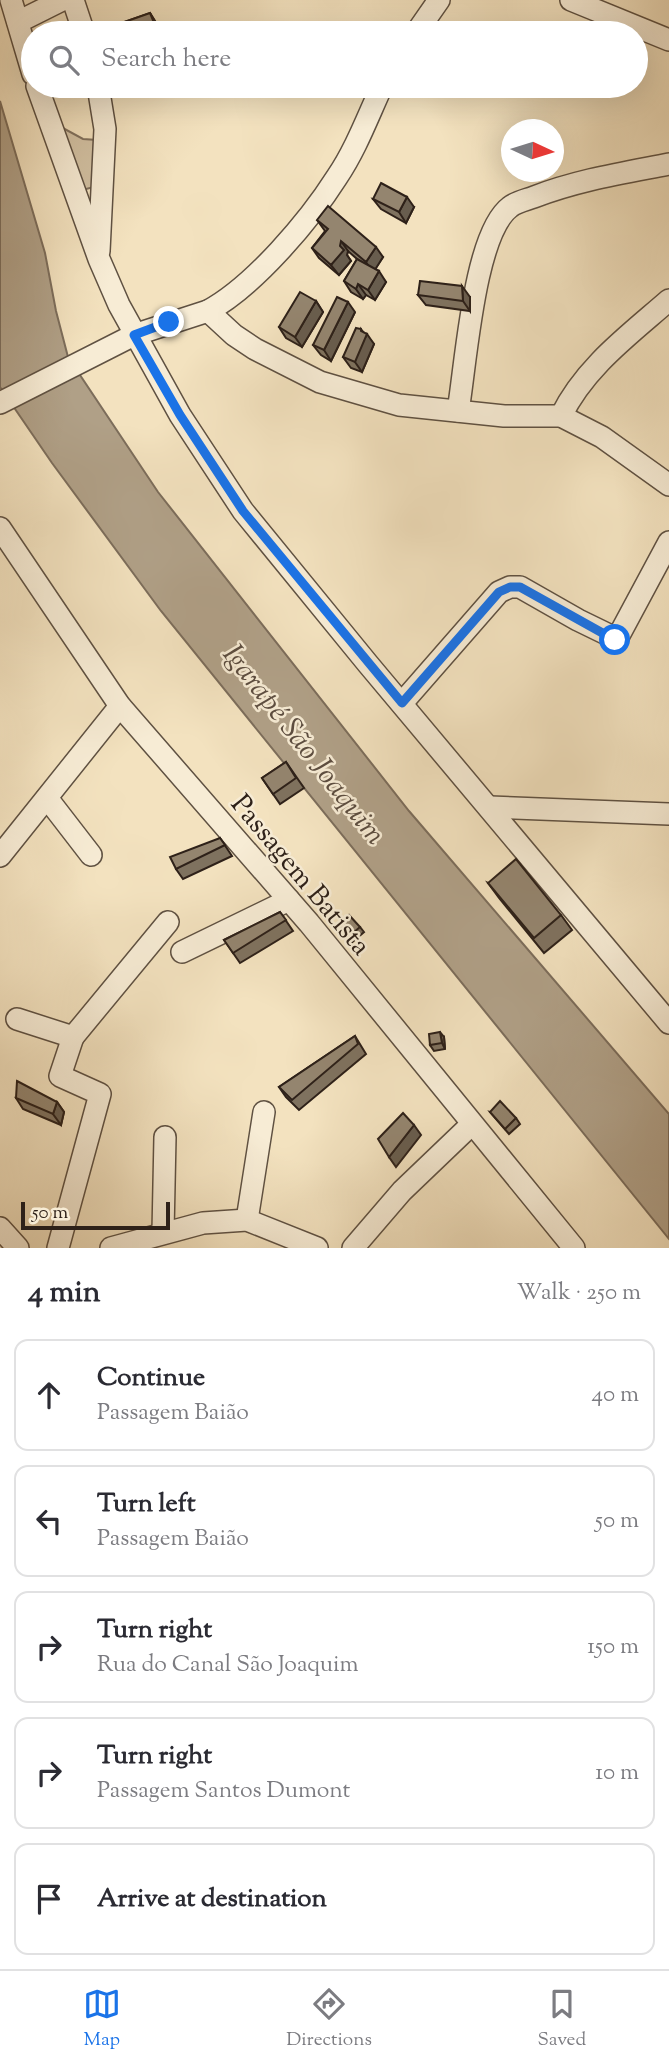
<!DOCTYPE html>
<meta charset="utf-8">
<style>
:root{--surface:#fff;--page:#f7f7f7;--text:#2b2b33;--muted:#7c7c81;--line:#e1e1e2;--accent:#1a73e8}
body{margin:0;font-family:"Sorts Mill Goudy",serif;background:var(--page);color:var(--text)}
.compass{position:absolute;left:501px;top:119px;width:63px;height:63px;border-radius:50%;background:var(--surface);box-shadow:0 7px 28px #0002;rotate:94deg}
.scale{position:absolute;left:21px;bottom:18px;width:149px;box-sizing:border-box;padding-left:7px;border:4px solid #2e2119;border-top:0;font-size:19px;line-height:24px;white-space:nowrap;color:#2e2119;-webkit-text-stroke:5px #f7ecd5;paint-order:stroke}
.stop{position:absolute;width:21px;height:21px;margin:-16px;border:5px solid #1a73e8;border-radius:50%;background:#fff}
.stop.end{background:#1a73e8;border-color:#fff;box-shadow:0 2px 7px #0008}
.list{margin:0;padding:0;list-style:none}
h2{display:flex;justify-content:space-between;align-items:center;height:91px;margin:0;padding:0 28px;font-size:30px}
h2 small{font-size:23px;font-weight:400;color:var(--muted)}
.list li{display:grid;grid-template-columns:46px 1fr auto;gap:21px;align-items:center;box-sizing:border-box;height:112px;margin:0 14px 14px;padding:0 14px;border:2px solid var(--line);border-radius:14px}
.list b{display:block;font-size:26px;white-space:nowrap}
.list p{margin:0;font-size:23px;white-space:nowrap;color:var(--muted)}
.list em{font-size:23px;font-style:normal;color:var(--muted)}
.icon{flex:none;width:38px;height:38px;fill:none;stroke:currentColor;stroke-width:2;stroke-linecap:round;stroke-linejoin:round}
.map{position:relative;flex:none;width:669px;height:1248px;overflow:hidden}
.search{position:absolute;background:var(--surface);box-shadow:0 7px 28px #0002;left:21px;right:21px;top:21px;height:77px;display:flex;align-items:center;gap:18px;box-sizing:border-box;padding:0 24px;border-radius:38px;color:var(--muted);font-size:26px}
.sheet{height:721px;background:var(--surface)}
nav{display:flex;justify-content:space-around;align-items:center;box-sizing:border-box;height:98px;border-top:2px solid var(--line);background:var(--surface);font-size:19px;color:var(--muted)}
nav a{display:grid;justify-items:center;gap:4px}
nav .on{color:var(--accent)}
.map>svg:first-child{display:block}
</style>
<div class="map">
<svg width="669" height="1248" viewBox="0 0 669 1248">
<rect width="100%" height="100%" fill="#f3e2bf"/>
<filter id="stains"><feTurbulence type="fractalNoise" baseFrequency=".00286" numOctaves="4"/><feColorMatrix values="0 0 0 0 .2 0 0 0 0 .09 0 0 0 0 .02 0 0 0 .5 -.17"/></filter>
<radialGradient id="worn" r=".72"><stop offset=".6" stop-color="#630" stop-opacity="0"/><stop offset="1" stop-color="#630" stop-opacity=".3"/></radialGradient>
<polygon fill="#d2c1a3" stroke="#80715e" stroke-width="2" points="61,127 83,139 97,140 94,187 82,190"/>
<polygon fill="#b0a087" stroke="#7c6d5b" stroke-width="2" points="0,101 45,253 56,311 68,357 158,492 409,811 669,1114 669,1239 161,611 52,463 0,387"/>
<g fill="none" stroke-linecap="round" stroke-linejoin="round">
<g stroke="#5f5142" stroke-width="24">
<g id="minor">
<polyline points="11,0 33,74"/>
<polyline points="73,0 84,33"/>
<polyline points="571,0 669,40"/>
<polyline points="18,22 62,0"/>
<polyline points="416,33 439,0"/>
<polyline points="37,86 99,259 119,305 180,415 243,511 368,664 669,1023"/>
<polyline points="98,86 105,129 99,251"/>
<path d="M208,311C254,286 309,221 337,177C356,149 368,116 382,86"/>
<polyline points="0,403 134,335 208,311 234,335 255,349 320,382 399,405 504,416 561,416 602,437 669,485"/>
<path d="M458,411C466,364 474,234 510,207C516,202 526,200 534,197C578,180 623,173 669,164"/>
<path d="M561,416C585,367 629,335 669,300"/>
<polyline points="0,528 120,706 309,923 574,1248"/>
<polyline points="402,703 499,592 510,587 520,587 578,620 617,639 669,542"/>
<polyline points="47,798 91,855"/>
<polyline points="490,807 669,814"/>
<polyline points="0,856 120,706"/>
<polyline points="182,952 289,900"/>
<polyline points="17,1019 73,1037 168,922"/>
<polyline points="247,1220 264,1112"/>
<polyline points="0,1228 18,1248"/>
<polyline points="163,1232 165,1137"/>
<polyline points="58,1248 100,1094 60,1076 73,1037"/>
<polyline points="111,1248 203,1223 247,1220 317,1248"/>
<polyline points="353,1248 402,1191 472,1124"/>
</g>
</g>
<use href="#minor" stroke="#f7ecd5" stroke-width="21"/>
</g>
<g fill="#7f725f" stroke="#2e2119" stroke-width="2">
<polygon points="150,13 162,33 93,33"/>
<polygon points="373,199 414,207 406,223 381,209"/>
<polygon points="317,220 383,257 375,269 386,282 375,300 366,295 363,299 351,292 344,281 357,259 348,251 347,255 351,261 339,275 319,258 312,248 325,231"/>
<polygon points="418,295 470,297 470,311 426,305"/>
<polygon points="316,301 323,312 302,347 286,338 279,327"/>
<polygon points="355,312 331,361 321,355 313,345"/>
<polygon points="363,332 374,344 362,372 351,368 343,357"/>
<polygon points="286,762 304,788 280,804 262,778"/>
<polygon points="220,838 232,856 183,879 176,869"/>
<polygon points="488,883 561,915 572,930 544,953 499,898"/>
<polygon points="280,912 293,931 240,963 224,940"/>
<polygon points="336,927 360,927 364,932 350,944"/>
<polygon points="355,1036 366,1054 299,1110 286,1097 279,1087"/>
<polygon points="444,1037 445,1049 434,1051 430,1045"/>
<polygon points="16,1098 57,1102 64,1112 61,1125 23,1109"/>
<polygon points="490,1112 516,1118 520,1124 509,1134"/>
</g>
<g fill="#685d4e" stroke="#2e2119" stroke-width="2">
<polygon points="150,13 157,24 162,33 155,25"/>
<polygon points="407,197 414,207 406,223 399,212"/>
<polygon points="341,241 348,251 347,255 351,261 339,275 331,265"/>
<polygon points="376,247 383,257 373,273 366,262"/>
<polygon points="379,271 386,282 375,300 368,290"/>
<polygon points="358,284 366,295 363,299 356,289"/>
<polygon points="462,286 470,297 470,311 463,301"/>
<polygon points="316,301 323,312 302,347 295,337"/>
<polygon points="348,302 355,312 331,361 324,350"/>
<polygon points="361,329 366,336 367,334 374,344 362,372 355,362"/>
<polygon points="440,1032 444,1037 445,1049 442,1043"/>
<polygon points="57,1102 64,1112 61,1125 53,1114"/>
<polygon points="414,1125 421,1135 396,1167 389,1157"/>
</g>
<g fill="#94856f" stroke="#2e2119" stroke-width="2">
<polygon points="150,13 155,25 132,33 93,33"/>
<polygon points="381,183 407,197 399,212 373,199"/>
<polygon points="328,206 376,247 366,262 341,241 340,246 344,250 331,265 312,248 328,229 317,220"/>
<polygon points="357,259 379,271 368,290 358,284 356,289 344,281"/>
<polygon points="420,281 462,286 463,301 418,295"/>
<polygon points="300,292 316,301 295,337 279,327"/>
<polygon points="337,297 348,302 324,350 313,345"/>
<polygon points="356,328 361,329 361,331 367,334 355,362 343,357"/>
<polygon points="286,762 296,778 273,794 262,778"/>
<polygon points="220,838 225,845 176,869 170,857"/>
<polygon points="516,859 561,915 534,938 488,883"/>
<polygon points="280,912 286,920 233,953 224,940"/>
<polygon points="349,915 360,927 346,939 336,927"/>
<polygon points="440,1032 442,1043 430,1045 429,1034"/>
<polygon points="355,1036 358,1044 292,1100 279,1087"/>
<polygon points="17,1081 57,1102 53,1114 16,1098"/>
<polygon points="500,1101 516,1118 505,1129 490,1112"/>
<polygon points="403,1113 414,1125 389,1157 378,1139"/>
</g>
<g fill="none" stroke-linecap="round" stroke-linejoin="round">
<polyline stroke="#1a73e8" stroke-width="9" points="169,322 134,335 180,415 243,511 402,703 499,592 510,587 520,587 615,640"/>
</g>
<g text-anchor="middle" stroke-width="5" stroke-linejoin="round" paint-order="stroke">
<g font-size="28" fill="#2e2119" stroke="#f7ecd5">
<text transform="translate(302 874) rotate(50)" y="10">Passagem Batista</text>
</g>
<g font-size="30" font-style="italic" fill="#5c4d40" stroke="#f7ecd5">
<text transform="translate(305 744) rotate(52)" y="10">Igarapé São Joaquim</text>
</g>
</g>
<rect width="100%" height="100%" filter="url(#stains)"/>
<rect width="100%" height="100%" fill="url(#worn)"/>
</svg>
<svg class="compass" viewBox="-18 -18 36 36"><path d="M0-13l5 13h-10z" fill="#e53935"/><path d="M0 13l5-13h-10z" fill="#7c7c81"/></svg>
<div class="scale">50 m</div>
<div class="stop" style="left:615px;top:640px"></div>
<div class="stop end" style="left:169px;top:322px"></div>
<div class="search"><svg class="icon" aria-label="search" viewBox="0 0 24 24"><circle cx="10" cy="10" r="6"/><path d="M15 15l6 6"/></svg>Search here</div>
</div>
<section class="sheet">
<h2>4 min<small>Walk · 250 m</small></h2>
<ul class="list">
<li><svg class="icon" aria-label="ahead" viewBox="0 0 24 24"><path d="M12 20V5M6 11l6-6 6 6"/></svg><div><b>Continue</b><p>Passagem Baião</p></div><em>40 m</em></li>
<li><svg class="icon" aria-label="left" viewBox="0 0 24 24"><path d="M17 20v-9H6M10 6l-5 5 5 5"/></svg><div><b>Turn left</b><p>Passagem Baião</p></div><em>50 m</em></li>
<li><svg class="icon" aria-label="right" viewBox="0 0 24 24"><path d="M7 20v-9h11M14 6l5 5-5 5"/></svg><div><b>Turn right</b><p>Rua do Canal São Joaquim</p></div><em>150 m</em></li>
<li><svg class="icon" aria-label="right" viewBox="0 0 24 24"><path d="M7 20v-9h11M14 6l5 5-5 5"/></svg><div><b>Turn right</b><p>Passagem Santos Dumont</p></div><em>10 m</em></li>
<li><svg class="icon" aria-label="arrive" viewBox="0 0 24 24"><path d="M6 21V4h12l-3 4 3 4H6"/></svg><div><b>Arrive at destination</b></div></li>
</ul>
</section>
<nav>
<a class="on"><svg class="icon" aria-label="map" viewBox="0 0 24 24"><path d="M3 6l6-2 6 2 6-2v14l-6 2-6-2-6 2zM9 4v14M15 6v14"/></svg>Map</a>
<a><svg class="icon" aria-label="directions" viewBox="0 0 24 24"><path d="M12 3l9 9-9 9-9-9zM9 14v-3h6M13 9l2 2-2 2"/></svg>Directions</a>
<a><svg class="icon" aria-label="saved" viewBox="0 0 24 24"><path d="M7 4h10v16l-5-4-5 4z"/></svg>Saved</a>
</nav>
